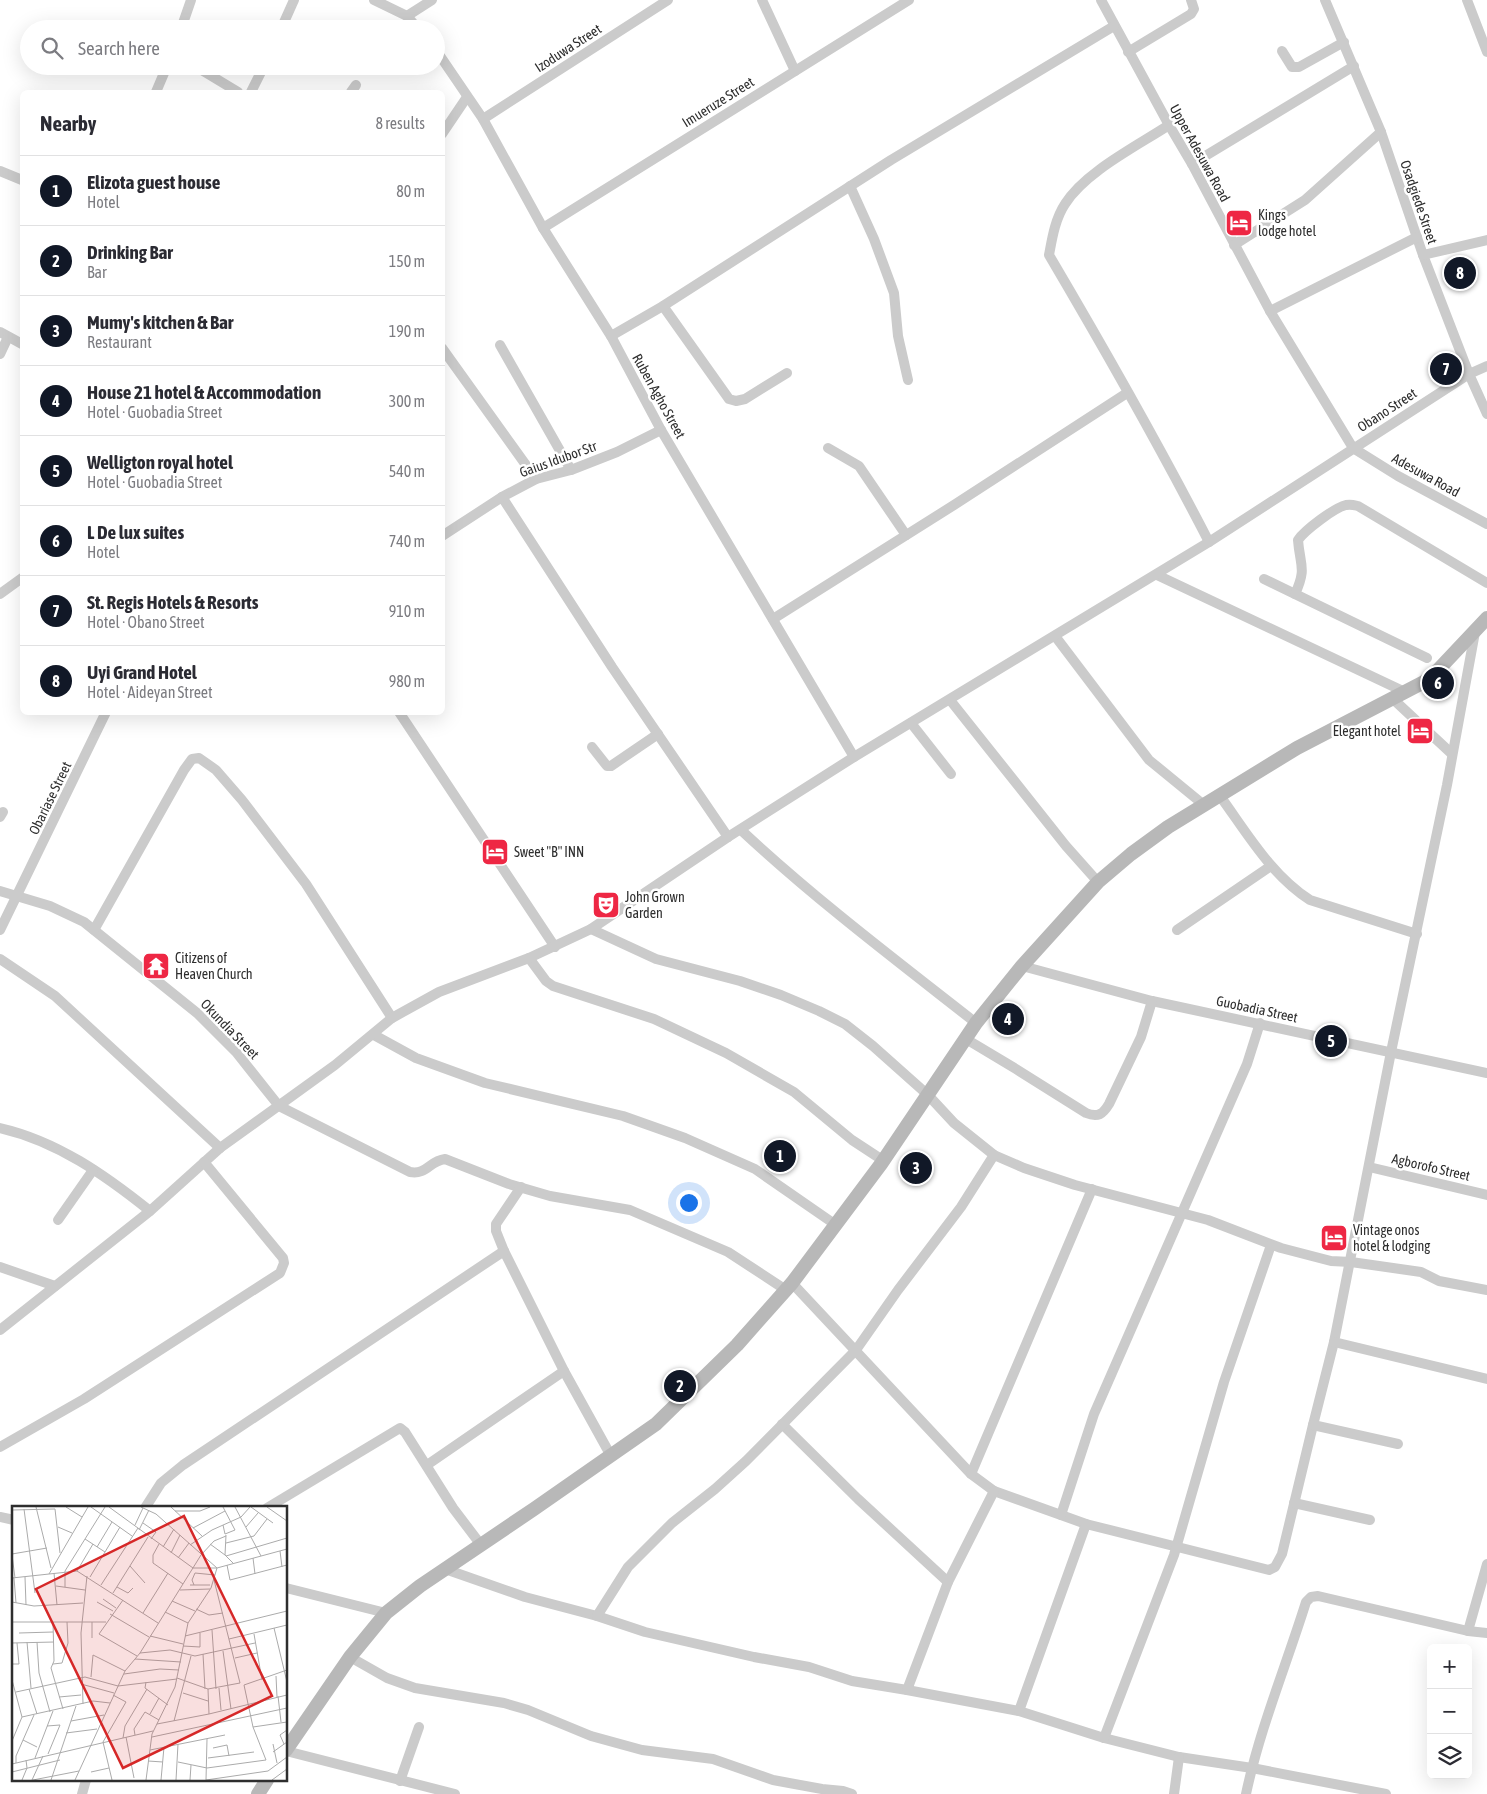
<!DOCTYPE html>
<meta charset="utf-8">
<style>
:root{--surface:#fff;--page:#f7f7f7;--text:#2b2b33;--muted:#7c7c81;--line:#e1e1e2;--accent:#111827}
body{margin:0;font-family:"Asap Condensed",sans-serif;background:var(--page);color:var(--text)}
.controls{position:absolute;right:15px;bottom:15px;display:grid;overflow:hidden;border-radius:8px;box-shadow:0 5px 20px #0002}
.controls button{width:45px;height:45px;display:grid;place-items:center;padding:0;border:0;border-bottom:1px solid var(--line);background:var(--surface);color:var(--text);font:25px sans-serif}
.you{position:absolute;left:688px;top:1202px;width:18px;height:18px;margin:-12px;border:4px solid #fff;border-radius:50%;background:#1a73e8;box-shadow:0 0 0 8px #1a73e833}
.badge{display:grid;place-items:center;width:32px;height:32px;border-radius:50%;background:var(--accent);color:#fff;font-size:16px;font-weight:700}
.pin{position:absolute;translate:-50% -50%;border:2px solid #fff;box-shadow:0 1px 5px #0006}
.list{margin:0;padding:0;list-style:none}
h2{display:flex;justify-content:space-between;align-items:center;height:65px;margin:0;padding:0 20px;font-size:21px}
h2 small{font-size:16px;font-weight:400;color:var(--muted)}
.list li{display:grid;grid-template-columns:32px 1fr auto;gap:15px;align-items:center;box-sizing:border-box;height:70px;padding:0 20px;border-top:1px solid var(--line)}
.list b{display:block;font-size:19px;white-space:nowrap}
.list p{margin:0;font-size:16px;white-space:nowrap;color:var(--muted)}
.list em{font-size:16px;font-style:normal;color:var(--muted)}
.icon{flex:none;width:28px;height:28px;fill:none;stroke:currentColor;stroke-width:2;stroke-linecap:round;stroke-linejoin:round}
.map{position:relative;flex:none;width:1487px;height:1794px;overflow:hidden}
.search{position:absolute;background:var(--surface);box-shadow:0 5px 20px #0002;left:20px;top:20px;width:425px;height:55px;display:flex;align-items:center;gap:12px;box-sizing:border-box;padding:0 18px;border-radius:28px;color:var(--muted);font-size:19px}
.panel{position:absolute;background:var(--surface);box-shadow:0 5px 20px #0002;left:20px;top:90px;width:425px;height:625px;border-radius:8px}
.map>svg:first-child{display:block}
</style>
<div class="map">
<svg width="1487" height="1794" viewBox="0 0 1487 1794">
<rect width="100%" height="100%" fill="#fff"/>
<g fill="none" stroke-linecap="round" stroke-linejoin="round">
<g stroke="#cbcbcb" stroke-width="10">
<polyline points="374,0 407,16 418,29"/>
<polyline points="762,0 795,71"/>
<polyline points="1101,0 1169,125 1192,164 1270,311 1353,448 1398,476 1487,524"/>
<polyline points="1325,0 1381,132 1423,255 1469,374 1487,414"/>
<polyline points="1467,0 1487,52"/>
<polyline points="407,16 432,0"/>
<polyline points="181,29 191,0"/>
<polyline points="281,29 294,0"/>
<polyline points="436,50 483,119 543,228 611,336 661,430 854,757"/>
<polyline points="1282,51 1292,67 1299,67 1344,42"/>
<polyline points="1128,52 1191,14 1194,9 1191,0"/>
<polyline points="195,66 238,92"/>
<polyline points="156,92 167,66"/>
<polyline points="251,92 264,66"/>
<polyline points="351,92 356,85"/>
<polyline points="483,119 668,0"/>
<path d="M1169,125C1137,146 1085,172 1065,204C1055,219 1052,239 1049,255C1105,350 1159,445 1209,542"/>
<polyline points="442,134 467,97"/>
<polyline points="1192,164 1354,66"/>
<polyline points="0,171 22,180"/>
<polyline points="850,186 874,239 894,293 898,336 908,380"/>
<polyline points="543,228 909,0"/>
<polyline points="1234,245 1305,200 1381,132"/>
<polyline points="1423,255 1487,240"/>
<polyline points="663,306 729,399 736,401 745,399 787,373"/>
<polyline points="1270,311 1417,237"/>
<polyline points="0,332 22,344"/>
<polyline points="611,336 663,306 891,160 1114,26"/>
<polyline points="500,345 571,470"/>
<polyline points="442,348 536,479"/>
<polyline points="0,354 8,337"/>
<polyline points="828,448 859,466 906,535"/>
<polyline points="502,497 612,667 728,837"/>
<polyline points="442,536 502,497 536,479 571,470 617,452 661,430"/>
<polyline points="1157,575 1405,692"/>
<polyline points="1264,579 1427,658"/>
<polyline points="0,594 22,578"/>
<path d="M1295,594C1307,568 1300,566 1298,540C1305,530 1334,508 1346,505C1351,504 1354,505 1358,506L1487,583"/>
<polyline points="773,619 954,505 1127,393"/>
<polyline points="1055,636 1149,760 1204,805"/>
<polyline points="1393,699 1452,754"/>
<polyline points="950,700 1066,846 1098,882"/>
<polyline points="399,712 555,947"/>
<polyline points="911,723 951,774"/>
<polyline points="592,747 607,766 611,766 658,734"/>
<path d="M1220,796C1247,833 1271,875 1310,900L1417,934"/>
<polyline points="0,817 3,812"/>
<path d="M741,830C815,899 897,961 976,1023"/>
<path d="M0,891L50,906L84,922L197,1013L236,1052L279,1106L410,1172C427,1175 429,1161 445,1159L509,1184L550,1196L630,1210L728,1252L786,1290"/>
<polyline points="591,929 656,959 740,981 781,995 819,1011 845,1024 873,1046 928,1095 954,1123 994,1155 1024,1168 1075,1185 1208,1220 1281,1248 1331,1261 1351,1262 1421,1272 1439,1281 1487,1290"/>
<polyline points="0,930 106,712"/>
<polyline points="94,930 184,770 192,759 199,758 216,770 242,800 306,884 392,1018"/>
<polyline points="1177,930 1271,866"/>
<polyline points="529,958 546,981 553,986 654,1019 726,1053 794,1092 852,1140 884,1161"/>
<polyline points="0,959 55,996 220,1148"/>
<polyline points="1022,966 1152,1001 1487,1073"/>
<polyline points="374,1035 416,1058 485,1083 623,1116 685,1138 755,1169 836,1225"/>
<path d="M966,1039L1016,1069L1086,1113C1098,1118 1103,1114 1109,1104L1141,1037L1152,1001"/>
<path d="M0,1128C57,1141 105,1175 150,1211"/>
<polyline points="1369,1167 1487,1195"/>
<polyline points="521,1187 496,1224 496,1231 504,1251 564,1371 611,1456"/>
<polyline points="58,1220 93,1170"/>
<polyline points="0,1267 55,1286"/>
<polyline points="792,1283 971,1474 994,1491 1086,1524 1269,1570 1275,1567 1282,1554 1313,1425 1334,1342 1391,1052 1447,785 1475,632"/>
<polyline points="0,1330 150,1211 220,1148 335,1065 392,1018 439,992 529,958 591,929 728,837 854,757 1209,542 1469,374 1487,366"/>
<polyline points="1334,1342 1487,1379"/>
<polyline points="782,1424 858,1499 948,1582"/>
<polyline points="1313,1425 1398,1444"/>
<polyline points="0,1447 84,1399 280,1273 284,1263 283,1258 204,1162"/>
<polyline points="427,1465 564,1371"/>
<polyline points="971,1474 1092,1189"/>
<polyline points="1294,1503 1370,1520"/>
<polyline points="145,1508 161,1483 183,1465 504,1251"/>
<polyline points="267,1508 400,1428 405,1432 453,1508 481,1545"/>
<polyline points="1061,1515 1094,1414 1247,1064 1260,1023"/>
<polyline points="0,1517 14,1520"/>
<polyline points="445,1569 525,1597 597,1616 645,1632 754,1657 809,1667 852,1681 907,1690 948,1582 994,1491"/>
<polyline points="286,1588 386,1613"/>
<polyline points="597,1616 628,1567 672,1523 715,1489 746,1461 856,1350 898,1290 961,1207 994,1155"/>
<polyline points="1468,1631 1487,1564"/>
<polyline points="350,1657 387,1678 415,1688 504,1703 528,1710 591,1736 642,1750 713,1759 773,1780 822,1789 843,1791 852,1794"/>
<polyline points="907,1690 1019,1711 1104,1738 1179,1757 1252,1768 1386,1794"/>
<polyline points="1019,1711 1086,1524"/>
<polyline points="1104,1738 1174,1555 1224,1382 1271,1245"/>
<polyline points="286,1751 455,1794"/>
<polyline points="400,1781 419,1727"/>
<polyline points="82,1794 86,1780"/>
<polyline points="1174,1794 1179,1757"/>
<path d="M1246,1794C1260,1728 1286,1666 1306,1602L1311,1597L1318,1596L1468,1631L1487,1633"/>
</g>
<g stroke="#b8b8b8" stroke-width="14">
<polyline points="286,1750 350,1657 386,1613 420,1586 534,1509 656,1424 737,1345 792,1283 881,1164 976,1023 1022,966 1098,882 1131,854 1168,827 1297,748 1424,682 1438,670 1487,618"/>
<polyline points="258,1794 267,1780"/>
</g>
</g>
<defs>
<g id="hotel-square" transform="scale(1.4375)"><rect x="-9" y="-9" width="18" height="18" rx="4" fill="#ee2744" stroke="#fff"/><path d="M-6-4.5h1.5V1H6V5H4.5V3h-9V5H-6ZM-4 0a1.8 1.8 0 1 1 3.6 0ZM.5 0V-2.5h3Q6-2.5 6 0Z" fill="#fff"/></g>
<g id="theatre-square" transform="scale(1.4375)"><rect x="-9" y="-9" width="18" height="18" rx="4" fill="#ee2744" stroke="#fff"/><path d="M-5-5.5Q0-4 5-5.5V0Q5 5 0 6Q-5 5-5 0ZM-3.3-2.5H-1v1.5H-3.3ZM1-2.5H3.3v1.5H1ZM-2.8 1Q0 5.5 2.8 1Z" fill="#fff"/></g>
<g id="temple-square" transform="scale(1.4375)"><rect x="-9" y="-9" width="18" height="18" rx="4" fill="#ee2744" stroke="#fff"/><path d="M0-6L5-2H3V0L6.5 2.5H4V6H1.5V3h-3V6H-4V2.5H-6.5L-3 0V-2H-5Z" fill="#fff"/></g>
</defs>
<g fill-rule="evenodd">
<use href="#hotel-square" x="1239" y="223"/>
<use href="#hotel-square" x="1420" y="731"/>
<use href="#hotel-square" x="495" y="852"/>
<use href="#theatre-square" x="606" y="905"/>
<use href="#temple-square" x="156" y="966"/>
<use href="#hotel-square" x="1334" y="1238"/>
</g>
<g text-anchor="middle" stroke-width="5" stroke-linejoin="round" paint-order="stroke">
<g font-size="14" fill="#2e2e2e" stroke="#fff">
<text transform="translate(568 48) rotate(-33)" y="5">Izoduwa Street</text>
<text transform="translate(718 102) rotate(-32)" y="5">Imueruze Street</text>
<text transform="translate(1200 153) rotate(61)" y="5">Upper Adesuwa Road</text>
<text transform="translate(1419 202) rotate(71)" y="5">Osadgiede Street</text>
<text transform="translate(659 396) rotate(61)" y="5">Ruben Agho Street</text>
<text transform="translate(1387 410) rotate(-33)" y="5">Obano Street</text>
<text transform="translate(558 459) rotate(-20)" y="5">Gaius Idubor Str</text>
<text transform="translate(1426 475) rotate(29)" y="5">Adesuwa Road</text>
<text transform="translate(50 798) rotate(-64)" y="5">Obariase Street</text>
<text transform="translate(1257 1009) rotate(12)" y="5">Guobadia Street</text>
<text transform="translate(230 1029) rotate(46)" y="5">Okundia Street</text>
<text transform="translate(1431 1167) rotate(13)" y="5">Agborofo Street</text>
</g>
<g font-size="14" fill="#2e2e2e" stroke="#fff" text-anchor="start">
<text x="1258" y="220">Kings<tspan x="1258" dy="16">lodge hotel</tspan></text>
<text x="1401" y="736" text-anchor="end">Elegant hotel</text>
<text x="514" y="857">Sweet "B" INN</text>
<text x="625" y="902">John Grown<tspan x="625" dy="16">Garden</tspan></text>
<text x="175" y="963">Citizens of<tspan x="175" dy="16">Heaven Church</tspan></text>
<text x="1353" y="1235">Vintage onos<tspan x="1353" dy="16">hotel &amp; lodging</tspan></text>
</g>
</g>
<g transform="translate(12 1506)">
<rect width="275" height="275" fill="#fff"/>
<path fill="none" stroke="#ababab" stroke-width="1" d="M24,1L39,62M54,1L70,11M79,1L120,30M97,1L181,62H205L275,43M129,1L144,8L205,62M159,1L190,30M211,1L223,24L213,28L211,19M223,1L249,50M239,1L261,17M255,1L275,15M12,3L23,87M0,4L43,3L48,47M163,5H188L198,1M131,17L144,26L139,33M123,19L131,2M46,21L60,27M234,21L246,7M181,22L213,5M127,24L137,4M214,29L213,49L222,58M73,33L93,46M214,37L242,30L255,13M147,38L141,49V57L171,78M198,38L213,49M178,39L200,24L229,11L238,1M85,41L100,16M151,41L162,23M268,45L270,61M159,47L168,29M0,48L35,42M0,49L3,72M214,50L275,32M166,52L177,37M241,52L243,68M215,59L218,74L275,59M118,60L133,77M65,65L81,38M42,67L45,99M37,68L76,1M13,71L14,99M78,71L108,21M0,72L65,65L146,117M2,72L4,97M89,79L126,22M178,79H198M182,79L180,74L183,67L203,69M44,80L73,84M53,81V65L93,1M105,81L116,87L121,82M168,84L198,83M101,87L136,31M91,93L104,102M111,94L87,128L125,150M160,95L183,105M0,96L22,100L71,97M85,96L101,105M184,103L197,109L211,107M153,106L176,117M131,107L156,67M98,108L137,131M0,116H94M41,116L42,155L39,162L51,203M262,122L275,176M200,124L204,183M7,127L41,126M242,128L250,174M138,130L171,138M173,130L275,105M80,132V116M217,133L275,119M15,136L19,182M25,136L27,167L38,206M0,137L42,136M171,140L188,141V127M211,145L219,203M128,147L158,144L183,150L243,137M191,148L193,183M223,152L245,147M123,153L169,156M0,158H7L5,137M41,158L50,157L56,137L55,116M112,168L148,163L167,164M264,170L265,191M79,171L81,149L113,165M165,172L196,183L228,177L202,74M0,174L10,211L0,235M134,176L133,182L156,199M69,178L102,187M207,182L209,204M17,183L25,208M4,186L73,171L106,180L165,173M171,187L196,195M266,190L269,216M47,191L69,189M71,198L69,127L75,70M138,208L147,192M197,208L275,189M10,211L81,195L98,197M59,215L92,209M162,215L179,150M145,218L197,208L196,183M35,220L48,219L36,248M241,221L275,216M54,227L85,223M123,229L122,223L133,206L147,214M114,231L122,272M140,231L275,202M111,232L113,220L135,183M11,234L25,241M261,238L265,257M272,238L268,229L275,224M201,242L215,239L217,250M138,244L213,229M261,246L275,236M23,252L41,205M196,252L242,246M136,255L151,256M166,256L195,262L254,254L241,221L232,179L275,164M4,257V250L22,209M0,258L141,225M0,266L48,254M79,266L97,262M10,274L15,262L14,254M20,274L31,250M21,274L67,265M39,274L64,200M63,274L113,165L128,147L189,49L202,35L214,30M100,274L91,236L114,196L101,189M134,274L140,228L163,181L176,117L199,82L205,62M149,274L152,241M164,274L166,238M178,274L179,259M194,274L256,265L275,251M194,274L195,233M260,274L275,263"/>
<path fill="#d62828" fill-opacity="0.15" stroke="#d62828" stroke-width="2.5" d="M172,10L260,190L111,262L24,83Z"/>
<rect width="275" height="275" fill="none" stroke="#2e2e2e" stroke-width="2.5"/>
</g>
</svg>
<div class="controls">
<button>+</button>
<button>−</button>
<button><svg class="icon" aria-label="layers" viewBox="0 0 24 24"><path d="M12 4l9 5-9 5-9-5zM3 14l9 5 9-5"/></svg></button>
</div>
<div class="you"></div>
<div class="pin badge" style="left:780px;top:1156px">1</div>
<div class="pin badge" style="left:680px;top:1386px">2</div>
<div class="pin badge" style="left:916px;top:1168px">3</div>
<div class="pin badge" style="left:1008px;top:1019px">4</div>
<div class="pin badge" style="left:1331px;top:1041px">5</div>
<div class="pin badge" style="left:1438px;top:683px">6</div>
<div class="pin badge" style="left:1446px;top:369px">7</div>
<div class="pin badge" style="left:1460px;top:273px">8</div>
<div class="search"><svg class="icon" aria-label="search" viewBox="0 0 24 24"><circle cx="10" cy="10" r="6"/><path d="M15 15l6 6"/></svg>Search here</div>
<section class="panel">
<h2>Nearby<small>8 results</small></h2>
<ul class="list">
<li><span class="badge">1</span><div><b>Elizota guest house</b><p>Hotel</p></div><em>80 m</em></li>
<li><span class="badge">2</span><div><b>Drinking Bar</b><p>Bar</p></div><em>150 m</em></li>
<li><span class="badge">3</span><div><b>Mumy's kitchen &amp; Bar</b><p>Restaurant</p></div><em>190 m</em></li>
<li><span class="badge">4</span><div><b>House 21 hotel &amp; Accommodation</b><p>Hotel · Guobadia Street</p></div><em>300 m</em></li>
<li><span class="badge">5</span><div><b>Welligton royal hotel</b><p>Hotel · Guobadia Street</p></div><em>540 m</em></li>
<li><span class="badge">6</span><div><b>L De lux suites</b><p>Hotel</p></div><em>740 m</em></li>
<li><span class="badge">7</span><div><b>St. Regis Hotels &amp; Resorts</b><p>Hotel · Obano Street</p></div><em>910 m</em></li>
<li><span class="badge">8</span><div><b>Uyi Grand Hotel</b><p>Hotel · Aideyan Street</p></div><em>980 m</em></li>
</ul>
</section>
</div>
